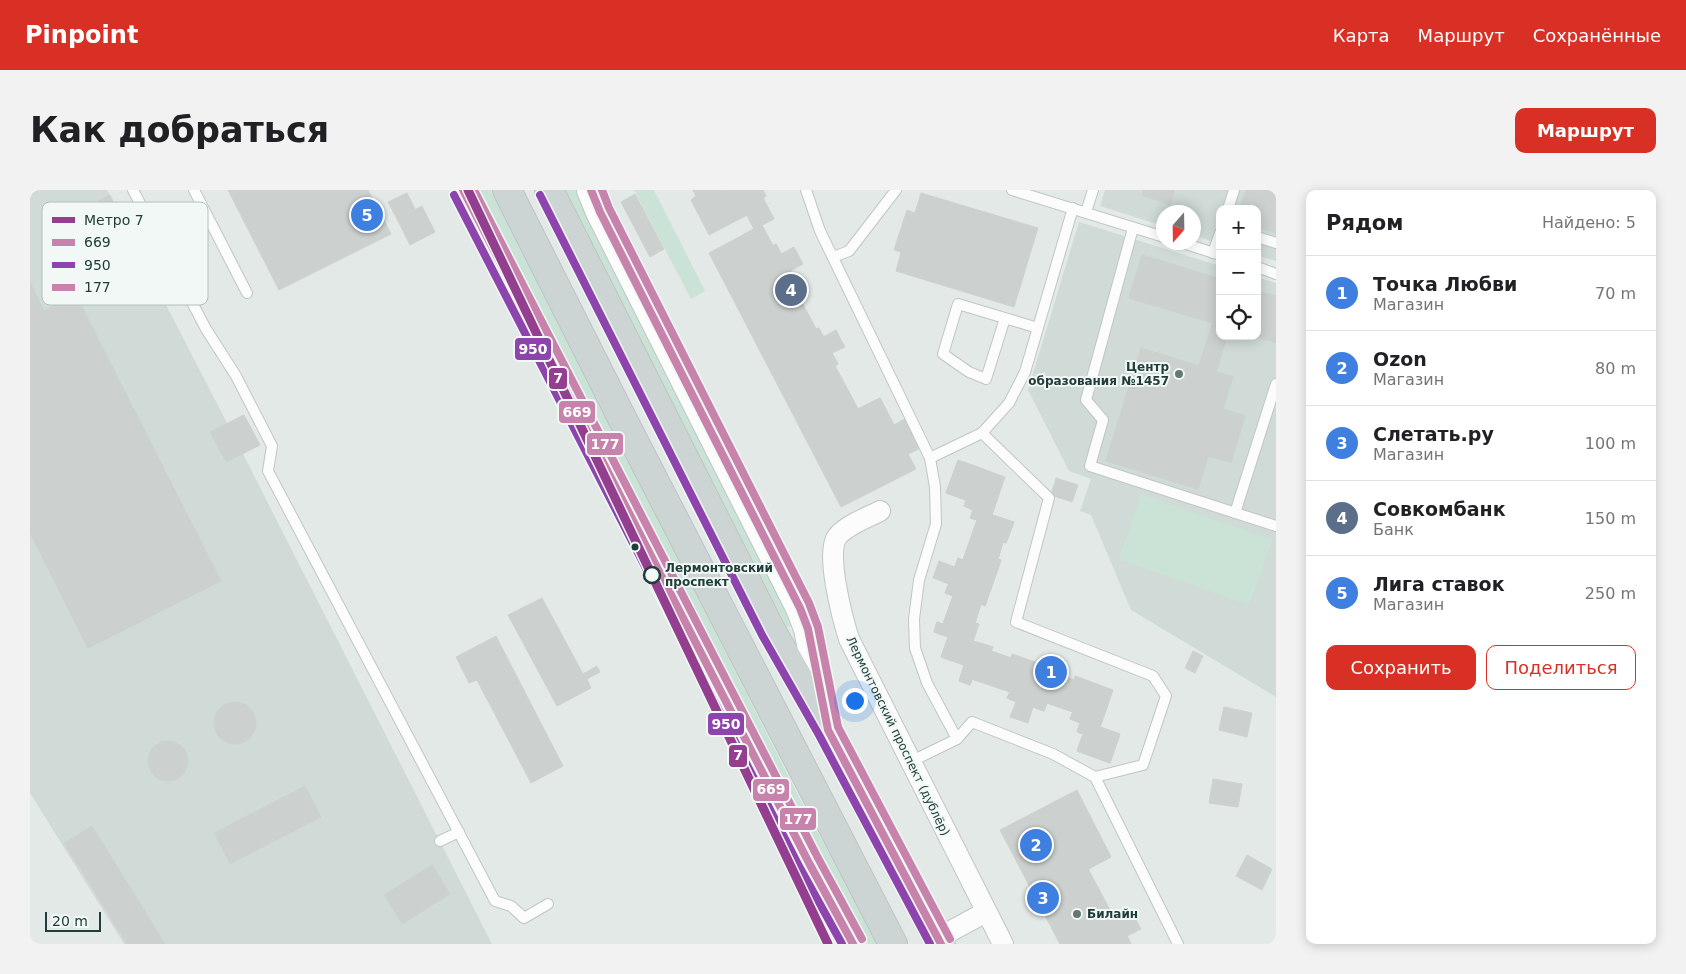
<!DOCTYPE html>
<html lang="ru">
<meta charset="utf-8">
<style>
:root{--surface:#fff;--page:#f2f2f2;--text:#202124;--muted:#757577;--line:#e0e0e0;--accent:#d93025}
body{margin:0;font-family:"DejaVu Sans",sans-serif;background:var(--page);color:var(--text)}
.controls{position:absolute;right:15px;top:15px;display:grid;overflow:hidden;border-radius:10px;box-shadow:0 2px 12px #0003}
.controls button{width:45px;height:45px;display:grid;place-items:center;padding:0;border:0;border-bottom:1px solid var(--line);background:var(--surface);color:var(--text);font:25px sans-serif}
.compass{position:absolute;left:1126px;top:15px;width:45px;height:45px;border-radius:50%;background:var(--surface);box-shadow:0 2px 12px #0003;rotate:200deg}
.scale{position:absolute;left:15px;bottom:12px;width:56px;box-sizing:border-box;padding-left:5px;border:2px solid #203d39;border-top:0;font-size:14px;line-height:18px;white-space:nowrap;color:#203d39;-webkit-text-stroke:4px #f1f8f5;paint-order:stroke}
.you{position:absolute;left:824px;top:510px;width:18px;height:18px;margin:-12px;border:4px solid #fff;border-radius:50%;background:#1a73e8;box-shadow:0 0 0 8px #1a73e833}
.badge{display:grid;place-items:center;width:32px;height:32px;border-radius:50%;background:var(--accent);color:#fff;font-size:16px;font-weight:700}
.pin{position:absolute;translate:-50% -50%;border:2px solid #fff;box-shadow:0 1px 5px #0006}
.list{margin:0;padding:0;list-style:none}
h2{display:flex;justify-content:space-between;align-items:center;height:65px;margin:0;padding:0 20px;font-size:21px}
h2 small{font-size:16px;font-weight:400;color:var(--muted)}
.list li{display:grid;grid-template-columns:32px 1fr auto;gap:15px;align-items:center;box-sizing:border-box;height:75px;padding:0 20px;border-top:1px solid var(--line)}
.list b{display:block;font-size:19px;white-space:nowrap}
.list p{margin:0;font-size:16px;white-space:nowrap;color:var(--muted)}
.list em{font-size:16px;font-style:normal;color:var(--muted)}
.actions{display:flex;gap:10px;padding:15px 20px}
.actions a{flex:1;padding:11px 0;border:1px solid var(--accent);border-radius:10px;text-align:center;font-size:18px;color:var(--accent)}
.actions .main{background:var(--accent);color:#fff}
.icon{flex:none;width:28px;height:28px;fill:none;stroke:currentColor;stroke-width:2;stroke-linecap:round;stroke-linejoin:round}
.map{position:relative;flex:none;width:1246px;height:754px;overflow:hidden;border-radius:10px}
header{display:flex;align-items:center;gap:30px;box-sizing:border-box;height:70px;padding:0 25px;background:var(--accent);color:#fff}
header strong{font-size:24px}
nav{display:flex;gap:28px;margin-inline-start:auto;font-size:18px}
.intro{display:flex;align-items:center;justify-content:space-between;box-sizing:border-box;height:120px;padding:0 30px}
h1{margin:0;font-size:35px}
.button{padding:12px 22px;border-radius:10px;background:var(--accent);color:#fff;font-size:18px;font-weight:700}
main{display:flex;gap:30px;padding:0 30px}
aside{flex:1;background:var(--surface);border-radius:10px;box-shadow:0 2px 12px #0003}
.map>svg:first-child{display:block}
</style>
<header>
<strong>Pinpoint</strong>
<nav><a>Карта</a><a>Маршрут</a><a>Сохранённые</a></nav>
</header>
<div class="intro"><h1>Как добраться</h1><a class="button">Маршрут</a></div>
<main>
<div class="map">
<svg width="1246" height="754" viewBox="0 0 1246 754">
<rect width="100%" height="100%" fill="#e3e9e7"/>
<g fill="#d0dbd7">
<polygon points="0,0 77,0 197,233 214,225 230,255 213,264 462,754 94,754 0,603"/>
<polygon points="1075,0 1246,0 1246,71 1227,65 1227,19 1190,19 1190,54 1164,45 1164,22 1134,22 1133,36 1070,16"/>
<polygon points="1049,32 1190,76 1190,146 1227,146 1227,87 1246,93 1246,507 1101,420 1061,325 1050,321 1061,289 1039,281 998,200"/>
</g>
<g fill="#cbe3d6">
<polygon points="450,0 461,0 775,619 849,754 838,754 643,380"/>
<polygon points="535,0 547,0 763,434 761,436 758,437 756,436"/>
<polygon points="604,0 624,0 675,101 661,109"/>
<polygon points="1111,304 1242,350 1219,415 1089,369"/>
</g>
<g fill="#ccd1d0" stroke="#cbd2d0">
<polygon points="198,0 338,0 361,44 249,100"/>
<polygon points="663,0 733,0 736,6 733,8 744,29 732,35 743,56 746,54 751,64 764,57 773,74 760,81 765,92 762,94 786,139 789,138 793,147 806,140 810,148 815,157 802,163 808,174 805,176 828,219 850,208 864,235 882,225 897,255 878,264 886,279 811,317 679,63 724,39 717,25 679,45 661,10 666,6"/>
<polygon points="694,0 733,0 736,6 733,8 744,29 732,35 743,56 746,54 765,92 762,94 786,139 789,138 802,163 808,174 805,176 828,219 850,208 864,235 844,245 838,232 817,243 807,224 797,229 787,210 795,206 788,193 780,197 774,185 778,183 774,177 771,179 762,162 766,161 763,155 759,157 753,145 761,141 746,110 739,114 733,102 736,100 733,94 729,96 720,79 724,77 721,71 718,73 711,61 719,58 712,45 724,39 717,25 710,29 704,17 707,15 704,9 700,11"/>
<polygon points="1113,0 1145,0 1140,15 1112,5"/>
<polygon points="1216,0 1236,0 1243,2 1244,0 1246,0 1246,43 1227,37 1227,19 1209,19"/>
<polygon points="377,3 385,19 367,29 358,12"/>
<polygon points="891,3 1008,38 984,117 866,81 871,62 864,60 877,20 885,23"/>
<polygon points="605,4 634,59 620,67 591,12"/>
<polygon points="80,5 87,20 76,26 68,11"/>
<polygon points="392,16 405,42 380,55 367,29"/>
<polygon points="1112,65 1190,89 1190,135 1099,108"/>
<polygon points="1112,65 1190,89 1190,146 1197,146 1186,182 1203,187 1193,219 1215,226 1201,272 1178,266 1168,299 1076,271 1111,158 1169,176 1183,133 1099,108"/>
<polygon points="0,92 14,121 46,105 191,391 58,458 0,343"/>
<polygon points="1227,101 1246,106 1246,153 1225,146 1227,146"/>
<polygon points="1227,101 1246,106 1246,153 1225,146 1227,146"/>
<polygon points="1183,133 1190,135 1190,146 1197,146 1186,182 1169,176"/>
<polygon points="1111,158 1203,187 1168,299 1076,271"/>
<polygon points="1193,219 1215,226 1201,272 1178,266"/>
<polygon points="214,225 230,255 196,272 180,242"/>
<polygon points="928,270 956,280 950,297 969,303 962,325 984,332 976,353 973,352 968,369 971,370 955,416 951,414 945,433 949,434 943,451 963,457 961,461 981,468 982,464 1027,480 1025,484 1044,490 1045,486 1063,493 1058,508 1078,515 1070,537 1090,544 1080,573 1047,561 1053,544 1047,542 1050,533 1040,529 1043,522 1017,513 1014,521 977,508 980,502 942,489 940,495 929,491 934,475 911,467 918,447 904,442 907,432 913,434 923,406 915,403 928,368 933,370 947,330 940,328 943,320 934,316 936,310 916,303"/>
<polygon points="928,270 975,287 962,325 984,332 976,353 973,352 968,369 971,370 955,416 951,414 945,433 949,434 943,451 963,457 961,461 981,468 982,464 1027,480 1025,484 1044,490 1045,486 1083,500 1070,537 1090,544 1080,573 1047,561 1053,544 1047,542 1050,533 1040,529 1043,522 1017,513 1014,521 1003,517 998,533 980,527 986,512 977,508 980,502 942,489 940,495 929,491 934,475 911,467 918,447 904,442 907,432 913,434 923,406 915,403 919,394 903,388 909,371 925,377 928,368 933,370 947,330 940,328 943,320 934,316 936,310 916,303"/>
<polygon points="1026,288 1048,295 1042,312 1021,305"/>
<polygon points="512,408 553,484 567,476 570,482 557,489 561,498 527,516 478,425"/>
<polygon points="466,446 533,576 501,593 447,490 439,493 426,467"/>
<polygon points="1163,461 1173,466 1165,483 1155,478"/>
<circle cx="205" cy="533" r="21"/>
<polygon points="1194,517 1222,523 1217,547 1189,540"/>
<circle cx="138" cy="571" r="20"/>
<polygon points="1183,589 1212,594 1208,617 1179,613"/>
<polygon points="275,596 291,627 200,674 184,643"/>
<polygon points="1047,600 1081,667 1058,679 1081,722 1084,721 1088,729 1102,723 1111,739 1097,746 1101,754 1030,754 970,640"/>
<polygon points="62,636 135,754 97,754 34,653"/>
<polygon points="1067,640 1081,667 1058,679 1081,722 1084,721 1101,754 1063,754 1059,746 1062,744 1059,738 1056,739 1050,728 1058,724 1051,711 1044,715 1034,696 1046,691 1035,670 1055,660 1050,649"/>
<polygon points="1217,665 1242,679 1232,700 1206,686"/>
<polygon points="402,675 420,704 372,734 354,705"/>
</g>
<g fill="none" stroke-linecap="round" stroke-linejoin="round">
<g stroke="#c0c6c4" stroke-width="12">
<g id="lane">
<polyline points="103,0 176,139 206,186 242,256 238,281 465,711 481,716 494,728 518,714"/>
<polyline points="164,0 217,103"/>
<polyline points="776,0 790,41 900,268"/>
<polyline points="982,0 1134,47"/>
<polyline points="1198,19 1204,0"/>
<polyline points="1056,22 1063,0"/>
<polyline points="1103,38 1056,210 1073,230 1060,276 1246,336"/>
<polyline points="1227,47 1246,53"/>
<polyline points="1150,52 1190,65"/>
<polyline points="1183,63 1190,43"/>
<polyline points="803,67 819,61 866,0"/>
<polyline points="1227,77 1246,84"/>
<polyline points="975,128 956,189 939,182 913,164 928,114 1008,138"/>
<polyline points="952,243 979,213 995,182 1043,18"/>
<polyline points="1205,323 1246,194"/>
<polyline points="927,549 942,532 1023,564 1065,587 1148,754"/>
<polyline points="880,572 927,549 897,493 885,458 884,429 889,390 906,334 905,297 900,268 952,243 1019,308 986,432 1123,486 1136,506 1113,575 1065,587"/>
<polyline points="410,651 429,642"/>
</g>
</g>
<g stroke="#c0c6c4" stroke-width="22">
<g id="street">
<polyline points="433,0 779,673 823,754"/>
<path d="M850,321C837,328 816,335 807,347C795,363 813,430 819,449L973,754"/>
<polyline points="908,748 956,722"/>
</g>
</g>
<g stroke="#bec7c4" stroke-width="30">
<polyline id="secondary" points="561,0 570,22 770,418 778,439 796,531"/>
</g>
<g stroke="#bbc5c3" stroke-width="30">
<g id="primary">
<polyline points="477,0 593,230 863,754"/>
<polyline points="519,0 741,440 798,540 911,754"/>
</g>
</g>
<use href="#lane" stroke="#fbfcfb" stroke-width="10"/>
<use href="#street" stroke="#fbfcfb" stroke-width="20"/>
<use href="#secondary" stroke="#fbfcfb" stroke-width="28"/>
<use href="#primary" stroke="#ccd5d3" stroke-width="28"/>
<g stroke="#f1f8f5" stroke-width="11">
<g id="bus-1">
<polyline points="433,0 779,673 823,754"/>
<polyline points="561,0 570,22 770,418 778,439 798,540 911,754"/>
</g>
</g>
<g stroke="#f1f8f5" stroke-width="11">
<g id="bus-2">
<polyline points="424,5 770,678 812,754"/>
<polyline points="510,5 732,445 789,545 900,754"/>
</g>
</g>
<g stroke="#f1f8f5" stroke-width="11">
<g id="bus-3">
<polyline points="444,0 788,668 832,749"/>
<polyline points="572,0 579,18 779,413 788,437 808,537 920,749"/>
</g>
</g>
<use href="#bus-1" stroke="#c783ac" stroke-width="8"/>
<use href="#bus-2" stroke="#8e44ad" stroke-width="8"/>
<use href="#bus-3" stroke="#c783ac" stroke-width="8"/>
<g stroke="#f1f8f5" stroke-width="12">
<polyline id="metro-1" points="438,0 798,754"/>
</g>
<use href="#metro-1" stroke="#943e90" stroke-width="9"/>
</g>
<g fill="#647976" stroke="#f1f8f5" stroke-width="2">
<circle cx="1149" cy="184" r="5"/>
<circle cx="1047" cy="724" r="5"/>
</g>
<circle fill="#203d39" stroke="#f1f8f5" stroke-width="2" cx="605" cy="357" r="4.5"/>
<circle fill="#f1f8f5" stroke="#203d39" stroke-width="2.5" cx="622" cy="385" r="8"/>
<g text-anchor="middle" stroke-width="4" stroke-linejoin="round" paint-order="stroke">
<g font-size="12" font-weight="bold" fill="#203d39" stroke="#f1f8f5" text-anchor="end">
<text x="1139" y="181">Центр<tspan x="1139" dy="14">образования №1457</tspan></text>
<text x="1057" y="728" text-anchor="start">Билайн</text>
</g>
<g font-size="12" font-weight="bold" fill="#203d39" stroke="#f1f8f5" text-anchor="start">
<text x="635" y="382">Лермонтовский<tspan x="635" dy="14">проспект</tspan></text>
</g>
<g font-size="12" fill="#203d39" stroke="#f1f8f5">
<text transform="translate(868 546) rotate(64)" y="4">Лермонтовский проспект (дублёр)</text>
</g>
</g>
<rect x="12" y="12" width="166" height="103" rx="8" fill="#f1f8f5" stroke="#b2c0bd" stroke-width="1"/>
<rect x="22" y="27" width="23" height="6" fill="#943e90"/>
<rect x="22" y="49" width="23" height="7" fill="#c783ac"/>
<rect x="22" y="72" width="23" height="6" fill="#8e44ad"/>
<rect x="22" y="94" width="23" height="7" fill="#c783ac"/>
<g font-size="14" fill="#203d39">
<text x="54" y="35">Метро 7</text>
<text x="54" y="57">669</text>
<text x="54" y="80">950</text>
<text x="54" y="102">177</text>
</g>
<g stroke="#f1f8f5" stroke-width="2">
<rect x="484" y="147" width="38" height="24" rx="5" fill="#8e44ad"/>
<rect x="518" y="177" width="20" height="23" rx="5" fill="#943e90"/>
<rect x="528" y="210" width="38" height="24" rx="5" fill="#c783ac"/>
<rect x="556" y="242" width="38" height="24" rx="5" fill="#c783ac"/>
<rect x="677" y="522" width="38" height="24" rx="5" fill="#8e44ad"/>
<rect x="698" y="554" width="20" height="24" rx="5" fill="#943e90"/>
<rect x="722" y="588" width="38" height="24" rx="5" fill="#c783ac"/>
<rect x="749" y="617" width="38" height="24" rx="5" fill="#c783ac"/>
</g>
<g font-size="14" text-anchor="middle" font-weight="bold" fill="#fff">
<text x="503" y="164">950</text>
<text x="528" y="193">7</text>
<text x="547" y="227">669</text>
<text x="575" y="259">177</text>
<text x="696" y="539">950</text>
<text x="708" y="570">7</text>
<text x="741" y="604">669</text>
<text x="768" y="634">177</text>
</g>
</svg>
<div class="controls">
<button>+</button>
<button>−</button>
<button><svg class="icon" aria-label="locate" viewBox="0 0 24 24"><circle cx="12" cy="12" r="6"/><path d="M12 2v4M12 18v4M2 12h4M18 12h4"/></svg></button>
</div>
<svg class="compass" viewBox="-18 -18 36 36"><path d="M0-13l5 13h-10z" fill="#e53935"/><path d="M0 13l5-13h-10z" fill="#757577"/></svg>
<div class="scale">20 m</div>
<div class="you"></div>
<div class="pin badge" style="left:1021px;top:482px;background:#3f7fe0">1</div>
<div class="pin badge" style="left:1006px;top:655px;background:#3f7fe0">2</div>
<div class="pin badge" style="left:1013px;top:708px;background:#3f7fe0">3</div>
<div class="pin badge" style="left:761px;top:100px;background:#5c6f8a">4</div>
<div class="pin badge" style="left:337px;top:25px;background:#3f7fe0">5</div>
</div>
<aside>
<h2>Рядом<small>Найдено: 5</small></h2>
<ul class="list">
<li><span class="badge" style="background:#3f7fe0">1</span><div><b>Точка Любви</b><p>Магазин</p></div><em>70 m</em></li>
<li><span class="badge" style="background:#3f7fe0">2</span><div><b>Ozon</b><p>Магазин</p></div><em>80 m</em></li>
<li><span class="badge" style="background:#3f7fe0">3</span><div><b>Слетать.ру</b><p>Магазин</p></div><em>100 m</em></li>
<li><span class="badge" style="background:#5c6f8a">4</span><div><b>Совкомбанк</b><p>Банк</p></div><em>150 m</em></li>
<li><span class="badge" style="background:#3f7fe0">5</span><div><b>Лига ставок</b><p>Магазин</p></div><em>250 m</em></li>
</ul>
<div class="actions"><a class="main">Сохранить</a><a>Поделиться</a></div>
</aside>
</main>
